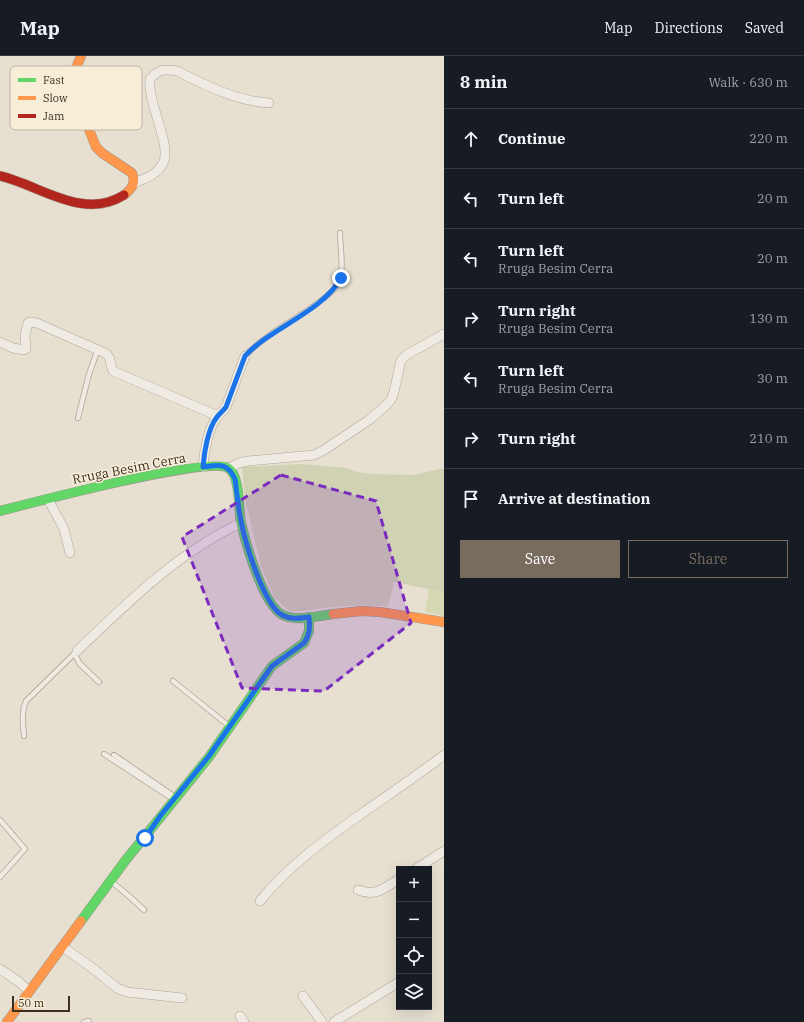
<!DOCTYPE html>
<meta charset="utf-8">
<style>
:root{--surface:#171b24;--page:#242831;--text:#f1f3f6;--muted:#9ea1a6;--line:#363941;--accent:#786c5e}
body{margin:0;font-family:"IBM Plex Serif",serif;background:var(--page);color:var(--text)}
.controls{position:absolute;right:12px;bottom:12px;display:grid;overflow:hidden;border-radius:0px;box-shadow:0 4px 16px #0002}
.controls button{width:36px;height:36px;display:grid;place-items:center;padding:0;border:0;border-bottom:1px solid var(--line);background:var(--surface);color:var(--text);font:20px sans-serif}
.scale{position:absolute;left:12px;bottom:10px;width:58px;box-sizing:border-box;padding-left:4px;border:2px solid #3d2e20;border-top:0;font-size:11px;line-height:14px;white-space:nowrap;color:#3d2e20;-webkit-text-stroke:3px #f7eed8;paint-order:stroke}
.stop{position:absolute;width:12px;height:12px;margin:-9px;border:3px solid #1a73e8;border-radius:50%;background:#fff}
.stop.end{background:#1a73e8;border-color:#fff;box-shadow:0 1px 4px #0008}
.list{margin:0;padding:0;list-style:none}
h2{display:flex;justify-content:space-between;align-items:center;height:52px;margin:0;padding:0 16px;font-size:17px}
h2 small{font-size:13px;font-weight:400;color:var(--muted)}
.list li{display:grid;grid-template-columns:26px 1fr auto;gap:12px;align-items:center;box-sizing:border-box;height:60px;padding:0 16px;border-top:1px solid var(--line)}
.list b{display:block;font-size:15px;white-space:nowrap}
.list p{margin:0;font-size:13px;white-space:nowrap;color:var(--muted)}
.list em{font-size:13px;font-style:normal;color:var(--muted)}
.actions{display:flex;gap:8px;padding:12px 16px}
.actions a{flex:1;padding:9px 0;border:1px solid var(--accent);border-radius:0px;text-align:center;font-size:14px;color:var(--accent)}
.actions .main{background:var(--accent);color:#fff}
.icon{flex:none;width:22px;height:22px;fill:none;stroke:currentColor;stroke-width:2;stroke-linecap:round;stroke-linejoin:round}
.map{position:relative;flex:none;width:444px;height:966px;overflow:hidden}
header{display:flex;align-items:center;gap:24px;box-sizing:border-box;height:56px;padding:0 20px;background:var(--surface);border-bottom:1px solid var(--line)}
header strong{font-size:19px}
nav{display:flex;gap:22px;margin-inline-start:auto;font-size:14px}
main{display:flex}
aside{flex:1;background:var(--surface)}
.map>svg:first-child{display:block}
</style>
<header>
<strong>Map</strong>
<nav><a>Map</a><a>Directions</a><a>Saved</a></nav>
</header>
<main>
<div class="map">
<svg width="444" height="966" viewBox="0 0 444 966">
<rect width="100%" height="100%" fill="#e7e0d1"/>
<polygon fill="#d6d7b3" points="429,533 444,536 444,560 425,556"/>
<path fill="#d1d1b3" d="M300,408L347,412L357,416L373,418L414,419L444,412V536L394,526L388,550C368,550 346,549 326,552C313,553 302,556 289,555L274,541L261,510L245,443L242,411Z"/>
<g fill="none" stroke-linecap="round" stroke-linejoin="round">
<g stroke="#ada599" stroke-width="6">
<g id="lane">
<path d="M245,300C264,279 292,266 315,249C324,242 336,235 340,223C344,213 340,188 340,177"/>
<polyline points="78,362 89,318 98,293"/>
<polyline points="77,596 75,599 80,608 99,626"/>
<polyline points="173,625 229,670"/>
<path d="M24,680C23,668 21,657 26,645L77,595"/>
<polyline points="104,698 173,743"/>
<polyline points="114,699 175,741"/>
<polyline points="0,764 25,793 0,821"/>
<polyline points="112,826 130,841 144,854"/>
<polyline points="84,966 89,965"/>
</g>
</g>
<g stroke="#ada599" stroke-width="10">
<g id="street">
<path d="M134,127C144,123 156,119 162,109C174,92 147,48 150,23C159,13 164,13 177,15C205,29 236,45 269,47"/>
<path d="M0,286L13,292L24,294L26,293L25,279L28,267L31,266L37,267L105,297C113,302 109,309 113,315L218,360"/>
<path d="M203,411C204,397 208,372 217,361C220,357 223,355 226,351L245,300"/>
<polyline points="229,412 239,407 248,405 314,399 324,394 369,364 384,351 391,344 394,336 401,304 408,298 444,278"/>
<polyline points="48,443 64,473 70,497"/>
<path d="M77,595C127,547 177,497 241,467"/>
<polyline points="416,813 444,795"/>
<path d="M358,834C376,841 384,832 399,823"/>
<path d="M260,845C289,809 327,782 364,756C391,737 418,719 444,699"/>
<polyline points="63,891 95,914 117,932 127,936 182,942"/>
<polyline points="0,913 19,926 29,935"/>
<polyline points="303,940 322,966"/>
<polyline points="240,960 244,966"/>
<polyline points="334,966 399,926"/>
</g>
</g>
<g stroke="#9c958a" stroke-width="10">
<g id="fast">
<path d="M0,455C31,447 209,400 228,412C241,420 238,453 241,467C246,488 264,553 285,560C299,565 319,560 333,558"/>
<polyline points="81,865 125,805 209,701 272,610 304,587 309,575 309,561"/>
</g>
</g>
<g stroke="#9c958a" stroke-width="10">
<g id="slow">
<path d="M81,0L73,19V33L96,91L102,97L132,117C136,127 132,133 124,139"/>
<polyline points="333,558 362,555 380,556 444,566"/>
<polyline points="7,966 81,865"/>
</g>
</g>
<g stroke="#9c958a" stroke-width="10">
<path id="jam" d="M0,120C40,129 83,165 124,139"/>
</g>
<use href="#lane" stroke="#efebe3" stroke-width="4.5"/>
<use href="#street" stroke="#efebe3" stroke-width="9"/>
<use href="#fast" stroke="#63d668" stroke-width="9"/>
<use href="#slow" stroke="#ff974d" stroke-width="9"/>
<use href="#jam" stroke="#b3261e" stroke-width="9"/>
</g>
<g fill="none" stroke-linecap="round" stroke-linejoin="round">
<path stroke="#1a73e8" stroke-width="5" d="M145,782L161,759L209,700L272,610L304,587C310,579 310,571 309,561C300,562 291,564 282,559C264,550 245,486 241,465C238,451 237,437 235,423C227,406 219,409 203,411C204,397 208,372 217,361C220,357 223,355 226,351L245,300C272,271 322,256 341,222"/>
</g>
<path fill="#7b2cbf" fill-opacity="0.2" stroke="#7b2cbf" stroke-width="3" stroke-dasharray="8 5" stroke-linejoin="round" d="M281,419L376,445L411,567L324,635L242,632L182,481Z"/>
<g text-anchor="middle" stroke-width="3" stroke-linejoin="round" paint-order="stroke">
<g font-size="13" fill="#3d2e20" stroke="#f7eed8">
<text transform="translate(129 412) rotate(-11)" y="5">Rruga Besim Cerra</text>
</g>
</g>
<rect x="10" y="10" width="132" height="64" rx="6" fill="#f7eed8" stroke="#bfb4a1" stroke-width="1"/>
<rect x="18" y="22" width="18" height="4" fill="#63d668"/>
<rect x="18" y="40" width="18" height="4" fill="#ff974d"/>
<rect x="18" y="58" width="18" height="4" fill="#b3261e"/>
<g font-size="11" fill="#3d2e20">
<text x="43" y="28">Fast</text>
<text x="43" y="46">Slow</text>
<text x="43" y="64">Jam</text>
</g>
</svg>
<div class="controls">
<button>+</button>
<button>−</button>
<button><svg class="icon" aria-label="locate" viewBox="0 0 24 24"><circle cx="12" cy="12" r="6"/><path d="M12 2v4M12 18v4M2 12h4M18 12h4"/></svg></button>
<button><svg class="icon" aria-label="layers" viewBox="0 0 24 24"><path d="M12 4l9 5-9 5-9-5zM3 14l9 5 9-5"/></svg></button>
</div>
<div class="scale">50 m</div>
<div class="stop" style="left:145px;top:782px"></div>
<div class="stop end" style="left:341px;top:222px"></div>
</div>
<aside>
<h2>8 min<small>Walk · 630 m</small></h2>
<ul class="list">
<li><svg class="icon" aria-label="ahead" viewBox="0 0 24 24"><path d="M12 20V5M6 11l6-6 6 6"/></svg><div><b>Continue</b></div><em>220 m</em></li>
<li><svg class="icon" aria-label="left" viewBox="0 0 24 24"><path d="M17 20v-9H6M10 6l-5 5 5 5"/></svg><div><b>Turn left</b></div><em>20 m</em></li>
<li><svg class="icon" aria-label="left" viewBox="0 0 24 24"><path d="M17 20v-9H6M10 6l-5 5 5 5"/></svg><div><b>Turn left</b><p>Rruga Besim Cerra</p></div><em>20 m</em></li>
<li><svg class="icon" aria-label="right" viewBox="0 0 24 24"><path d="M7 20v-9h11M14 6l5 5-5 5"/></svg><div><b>Turn right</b><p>Rruga Besim Cerra</p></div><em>130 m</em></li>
<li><svg class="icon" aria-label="left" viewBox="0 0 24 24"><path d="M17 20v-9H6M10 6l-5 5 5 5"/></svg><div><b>Turn left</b><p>Rruga Besim Cerra</p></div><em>30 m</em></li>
<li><svg class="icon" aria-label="right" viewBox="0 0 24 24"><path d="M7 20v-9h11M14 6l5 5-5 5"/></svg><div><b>Turn right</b></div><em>210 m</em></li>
<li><svg class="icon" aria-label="arrive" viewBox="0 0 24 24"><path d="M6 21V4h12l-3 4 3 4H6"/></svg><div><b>Arrive at destination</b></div></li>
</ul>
<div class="actions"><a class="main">Save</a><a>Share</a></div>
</aside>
</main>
